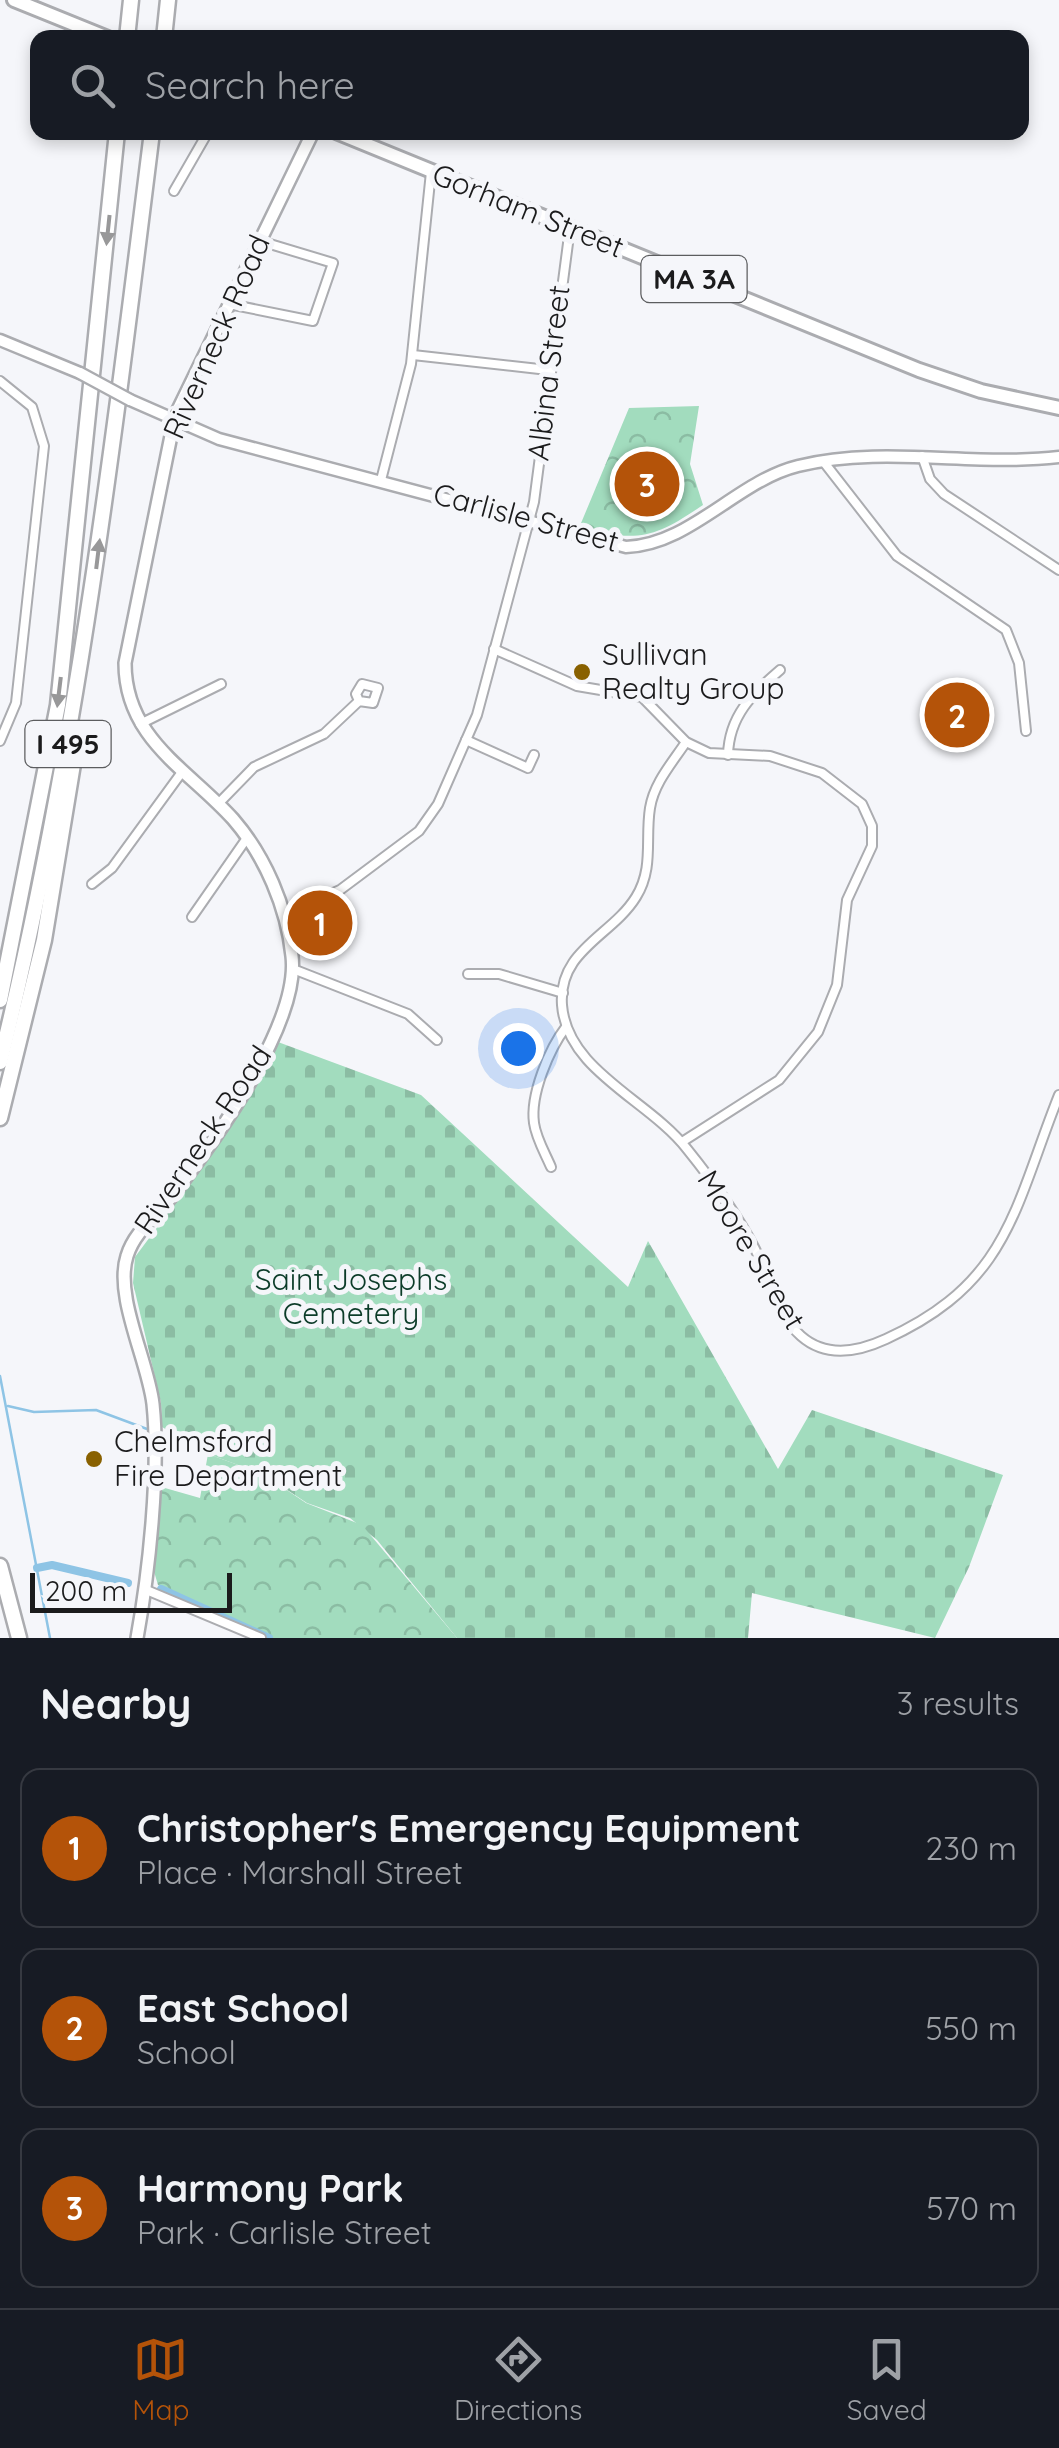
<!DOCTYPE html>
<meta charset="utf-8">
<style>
:root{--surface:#171b24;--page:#20242c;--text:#f1f3f6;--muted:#9ea1a6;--line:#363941;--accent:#b45309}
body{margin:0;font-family:Quicksand,sans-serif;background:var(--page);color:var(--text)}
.scale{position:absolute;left:30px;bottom:25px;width:202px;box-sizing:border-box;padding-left:10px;border:5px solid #1b1b1c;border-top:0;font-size:28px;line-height:35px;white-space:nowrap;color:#1b1b1c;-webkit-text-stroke:8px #f5f6fa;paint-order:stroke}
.you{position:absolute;left:518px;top:1048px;width:35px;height:35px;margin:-25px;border:8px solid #fff;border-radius:50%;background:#1a73e8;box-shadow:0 0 0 15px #1a73e833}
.badge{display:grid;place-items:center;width:65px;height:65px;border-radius:50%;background:var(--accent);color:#fff;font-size:32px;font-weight:700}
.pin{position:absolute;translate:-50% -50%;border:5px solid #fff;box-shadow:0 2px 10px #0006}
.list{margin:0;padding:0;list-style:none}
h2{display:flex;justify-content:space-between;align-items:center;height:130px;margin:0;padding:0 40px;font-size:42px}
h2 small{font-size:32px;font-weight:400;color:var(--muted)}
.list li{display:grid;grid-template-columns:65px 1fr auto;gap:30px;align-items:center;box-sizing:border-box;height:160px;margin:0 20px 20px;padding:0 20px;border:2px solid var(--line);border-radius:20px}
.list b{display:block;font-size:38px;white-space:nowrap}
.list p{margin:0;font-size:32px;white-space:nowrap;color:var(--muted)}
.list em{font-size:32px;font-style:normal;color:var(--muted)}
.icon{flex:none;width:55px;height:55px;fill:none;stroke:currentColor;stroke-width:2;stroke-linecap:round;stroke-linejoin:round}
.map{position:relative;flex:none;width:1059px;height:1638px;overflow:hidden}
.search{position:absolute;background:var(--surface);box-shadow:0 5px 15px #0003;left:30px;right:30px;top:30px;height:110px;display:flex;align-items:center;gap:25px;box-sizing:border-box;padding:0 35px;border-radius:20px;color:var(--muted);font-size:38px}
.sheet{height:670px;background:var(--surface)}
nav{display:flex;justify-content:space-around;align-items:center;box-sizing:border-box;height:140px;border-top:2px solid var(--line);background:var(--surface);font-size:28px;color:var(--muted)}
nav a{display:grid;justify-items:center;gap:5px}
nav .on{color:var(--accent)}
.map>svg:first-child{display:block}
</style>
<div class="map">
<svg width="1059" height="1638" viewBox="0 0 1059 1638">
<defs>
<pattern id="cemetery-stones" width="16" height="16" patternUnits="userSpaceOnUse" patternTransform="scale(2.5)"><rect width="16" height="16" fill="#a2dcbe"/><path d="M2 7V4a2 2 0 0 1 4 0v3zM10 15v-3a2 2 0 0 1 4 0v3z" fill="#8bbca3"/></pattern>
<pattern id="park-crowns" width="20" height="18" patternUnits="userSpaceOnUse" patternTransform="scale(2.5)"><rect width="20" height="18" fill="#a2dcbe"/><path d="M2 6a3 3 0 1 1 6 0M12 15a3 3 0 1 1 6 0" fill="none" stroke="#8bbca3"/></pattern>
</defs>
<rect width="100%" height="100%" fill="#f5f6fa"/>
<polygon fill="url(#cemetery-stones)" points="278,1042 421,1095 628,1287 648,1241 778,1469 812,1410 1003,1475 969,1567 935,1638 752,1593 748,1638 457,1638 377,1540 350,1518 307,1503 263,1474 208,1454 162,1427 161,1403 133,1283 135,1257 197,1174"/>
<g fill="url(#park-crowns)">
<path d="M699,406L690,464L703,505C653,539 639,542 579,528L629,408Z"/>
<polygon points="208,1454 263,1474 306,1503 362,1525 457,1638 265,1638 158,1585 153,1568 158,1486 200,1498"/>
</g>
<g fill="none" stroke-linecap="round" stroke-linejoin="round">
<g stroke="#8ec4e5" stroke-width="2.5">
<polyline points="0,1376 50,1638"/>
<polyline points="8,1406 34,1412 96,1410 147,1429"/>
</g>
<g stroke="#8ec4e5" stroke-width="8">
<polyline points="37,1568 52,1565 128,1583"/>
<polyline points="161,1589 269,1638"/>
</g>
<g stroke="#abacb0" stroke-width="12">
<g id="minor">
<polyline points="174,191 208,132"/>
<polyline points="229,304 313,321 333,263 260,241"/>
<polyline points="413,355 548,370"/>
<polyline points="0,381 32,407 44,446 16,703 0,741"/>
<polyline points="922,456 930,479 944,494 1059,570"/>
<polyline points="823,461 897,556 1006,630 1019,663 1026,731"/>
<polyline points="381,480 411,364 431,172"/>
<polyline points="494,649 577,686 642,697 686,742 709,753 770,756 822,773 862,804 872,826 872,846 847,900 837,985 818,1032 779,1080 682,1142"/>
<polyline points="140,724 221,684"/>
<polyline points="466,740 528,768 534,755"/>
<path d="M686,742C672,763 654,783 650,808C645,839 654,868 636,897C612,936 558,950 562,1005C567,1071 649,1100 687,1149C712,1180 737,1214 755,1249C769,1277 777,1315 801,1336C826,1358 858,1352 886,1339C1009,1283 1014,1208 1059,1095"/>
<path d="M728,755C729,716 752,694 780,670"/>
<polyline points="218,804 254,767 324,734 359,701 356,694 362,684 378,688 373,703 359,701"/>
<polyline points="92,884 112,868 182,772"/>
<polyline points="283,916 340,890 419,831 438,804 477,715 534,502 570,228"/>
<polyline points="192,917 247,838"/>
<polyline points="293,969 408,1014 437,1040"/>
<polyline points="468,974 499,974 563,993"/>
<path d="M551,1167C545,1153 536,1138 534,1123C530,1095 549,1049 566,1027"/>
<polyline points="144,1589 261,1638"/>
</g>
</g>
<g stroke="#abacb0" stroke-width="15">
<g id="tertiary">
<polyline points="0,340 80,373"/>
<path d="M130,400L219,439L626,547C690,545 737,481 798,466C884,445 973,467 1059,457"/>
</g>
</g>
<g stroke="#abacb0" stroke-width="16">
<path id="secondary" d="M137,1638C149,1572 160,1471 153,1404C148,1361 114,1296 127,1256C134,1232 157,1215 172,1196C213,1143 300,1024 292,956C287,907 265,856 233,819C188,769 125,739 125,663L175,416L313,132"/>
</g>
<g stroke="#abacb0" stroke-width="18">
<g id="primary">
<polyline points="14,0 108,38"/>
<polyline points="336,132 919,370 981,391 1059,408"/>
</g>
</g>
<g stroke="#abacb0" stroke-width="19">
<g id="motorway">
<polyline points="127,38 131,0"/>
<polyline points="164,38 168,0"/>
<polyline points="0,1000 58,705 117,132"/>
<path d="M0,1062C76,756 113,445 152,132"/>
<polyline points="0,1118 44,940 75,752"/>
<polyline points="0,1566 19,1638"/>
</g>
</g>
<use href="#minor" stroke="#fff" stroke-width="8"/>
<use href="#tertiary" stroke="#fff" stroke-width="10"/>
<use href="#secondary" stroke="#fff" stroke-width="11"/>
<use href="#primary" stroke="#fff" stroke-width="12"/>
<use href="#motorway" stroke="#fff" stroke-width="14"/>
<g stroke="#abacb0" stroke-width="15" stroke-linecap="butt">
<polyline id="tertiary-bridge" points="80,373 130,400"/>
</g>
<use href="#tertiary-bridge" stroke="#fff" stroke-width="10"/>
</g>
<defs><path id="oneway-solid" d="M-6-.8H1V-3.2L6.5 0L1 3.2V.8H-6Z" transform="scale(2.5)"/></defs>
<g fill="#989899">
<use href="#oneway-solid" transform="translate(108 230) rotate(96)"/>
<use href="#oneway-solid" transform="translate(98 554) rotate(-83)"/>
<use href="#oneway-solid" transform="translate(59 692) rotate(97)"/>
</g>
<g fill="#896100" stroke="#f5f6fa" stroke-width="4">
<circle cx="582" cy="672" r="10"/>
<circle cx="94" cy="1459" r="10"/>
</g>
<g text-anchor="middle" stroke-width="10" stroke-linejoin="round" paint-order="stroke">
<g fill="#f5f6fa" stroke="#5c5d5f" stroke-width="2.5">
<rect x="641.5" y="256" width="105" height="46" rx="8"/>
<rect x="25.5" y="721" width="85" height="46" rx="8"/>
</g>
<g font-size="28" font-weight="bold" fill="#1b1b1c">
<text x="694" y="289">MA 3A</text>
<text x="68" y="754">I 495</text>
</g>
<g font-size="30" fill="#1b1b1c" stroke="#f5f6fa">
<text transform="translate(528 211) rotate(22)" y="10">Gorham Street</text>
<text transform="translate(217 337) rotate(-66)" y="10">Riverneck Road</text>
<text transform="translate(549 373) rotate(-83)" y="10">Albina Street</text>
<text transform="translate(526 518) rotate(15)" y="10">Carlisle Street</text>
<text transform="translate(203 1140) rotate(-56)" y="10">Riverneck Road</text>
<text transform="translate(751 1250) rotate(59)" y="10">Moore Street</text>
</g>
<g font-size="30" fill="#1b1b1c" stroke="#f5f6fa" text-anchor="start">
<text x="602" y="665">Sullivan<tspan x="602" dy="34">Realty Group</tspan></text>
<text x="114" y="1452">Chelmsford<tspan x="114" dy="34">Fire Department</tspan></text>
</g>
<g font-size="30" fill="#0c3c29" stroke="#f5f6fa">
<text x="351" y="1290">Saint Josephs<tspan x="351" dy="34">Cemetery</tspan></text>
</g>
</g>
</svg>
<div class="scale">200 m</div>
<div class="you"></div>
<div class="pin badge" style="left:320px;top:923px">1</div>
<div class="pin badge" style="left:957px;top:715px">2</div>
<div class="pin badge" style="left:647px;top:484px">3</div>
<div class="search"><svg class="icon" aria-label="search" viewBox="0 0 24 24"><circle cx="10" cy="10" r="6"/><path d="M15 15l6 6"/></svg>Search here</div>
</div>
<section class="sheet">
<h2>Nearby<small>3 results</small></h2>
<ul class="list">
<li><span class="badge">1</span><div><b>Christopher's Emergency Equipment</b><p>Place · Marshall Street</p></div><em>230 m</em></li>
<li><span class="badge">2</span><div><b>East School</b><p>School</p></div><em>550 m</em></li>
<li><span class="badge">3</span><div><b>Harmony Park</b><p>Park · Carlisle Street</p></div><em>570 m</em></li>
</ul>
</section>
<nav>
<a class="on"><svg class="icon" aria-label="map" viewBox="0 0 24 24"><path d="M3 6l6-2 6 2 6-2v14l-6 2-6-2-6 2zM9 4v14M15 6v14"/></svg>Map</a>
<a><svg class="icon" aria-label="directions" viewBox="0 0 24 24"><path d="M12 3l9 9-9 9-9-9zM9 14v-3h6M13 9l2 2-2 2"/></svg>Directions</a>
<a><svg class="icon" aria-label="saved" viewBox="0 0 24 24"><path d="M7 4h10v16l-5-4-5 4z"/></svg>Saved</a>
</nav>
